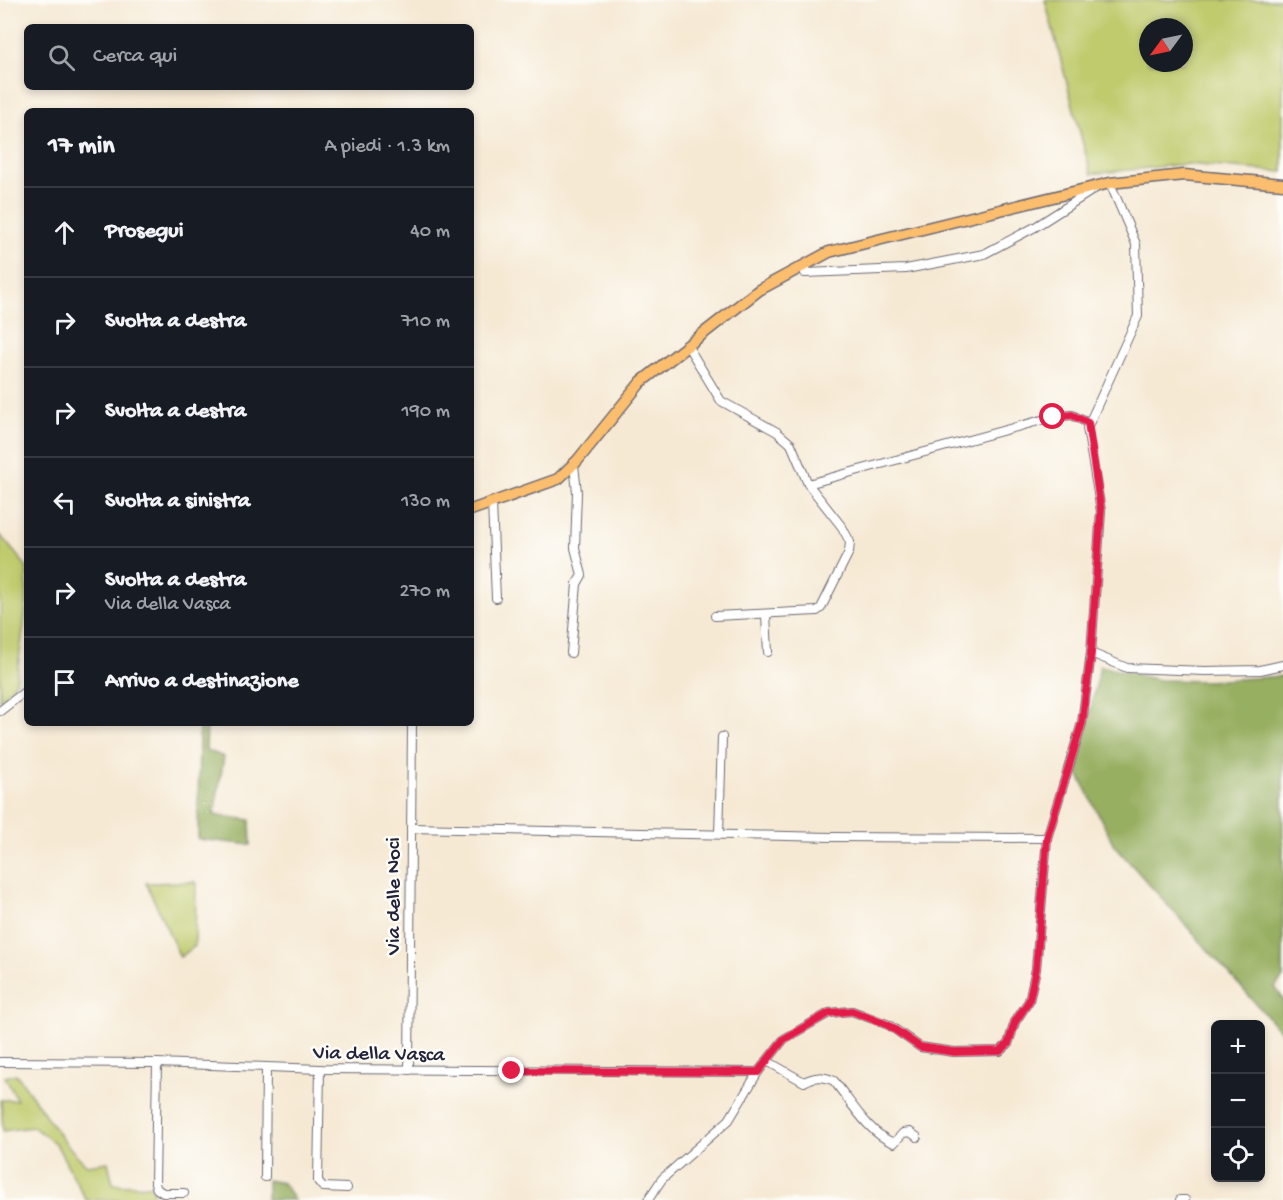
<!DOCTYPE html>
<html lang="it">
<meta charset="utf-8">
<style>
:root{--surface:#171b24;--page:#242831;--text:#f1f3f6;--muted:#9ea1a6;--line:#363941}
body{margin:0;font-family:"Gochi Hand",sans-serif;background:var(--page);color:var(--text)}
.controls{position:absolute;right:18px;bottom:18px;display:grid;overflow:hidden;border-radius:9px;box-shadow:0 3px 9px #0003}
.controls button{width:54px;height:54px;display:grid;place-items:center;padding:0;border:0;border-bottom:2px solid var(--line);background:var(--surface);color:var(--text);font:30px sans-serif}
.compass{position:absolute;left:1139px;top:18px;width:54px;height:54px;border-radius:50%;background:var(--surface);box-shadow:0 3px 9px #0003;rotate:237deg}
.stop{position:absolute;width:18px;height:18px;margin:-14px;border:4px solid #e11d48;border-radius:50%;background:#fff}
.stop.end{background:#e11d48;border-color:#fff;box-shadow:0 2px 6px #0008}
.list{margin:0;padding:0;list-style:none}
h2{display:flex;justify-content:space-between;align-items:center;height:78px;margin:0;padding:0 24px;font-size:26px}
h2 small{font-size:20px;font-weight:400;color:var(--muted)}
.list li{display:grid;grid-template-columns:39px 1fr auto;gap:18px;align-items:center;box-sizing:border-box;height:90px;padding:0 24px;border-top:2px solid var(--line)}
.list b{display:block;font-size:22px;white-space:nowrap}
.list p{margin:0;font-size:20px;white-space:nowrap;color:var(--muted)}
.list em{font-size:20px;font-style:normal;color:var(--muted)}
.icon{flex:none;width:33px;height:33px;fill:none;stroke:currentColor;stroke-width:2;stroke-linecap:round;stroke-linejoin:round}
.map{position:relative;flex:none;width:1283px;height:1200px;overflow:hidden}
.search{position:absolute;background:var(--surface);box-shadow:0 3px 9px #0003;left:24px;top:24px;width:450px;height:66px;display:flex;align-items:center;gap:15px;box-sizing:border-box;padding:0 21px;border-radius:9px;color:var(--muted);font-size:22px}
.panel{position:absolute;background:var(--surface);box-shadow:0 3px 9px #0003;left:24px;top:108px;width:450px;height:618px;border-radius:9px}
.map>svg:first-child{display:block}
</style>
<div class="map">
<svg width="1283" height="1200" viewBox="0 0 1283 1200">
<rect width="100%" height="100%" fill="#fdfcf7"/>
<filter id="ink" filterUnits="userSpaceOnUse"><feTurbulence type="fractalNoise" baseFrequency=".0167" numOctaves="2"/><feDisplacementMap in="SourceGraphic" scale="12" xChannelSelector="R" yChannelSelector="G"/><feConvolveMatrix kernelMatrix="1 2 1 2 8 2 1 2 1" color-interpolation-filters="sRGB"/></filter>
<filter id="wash" filterUnits="userSpaceOnUse"><feTurbulence type="fractalNoise" baseFrequency=".008" numOctaves="4" result="noise"/><feDisplacementMap in="SourceGraphic" scale="24" xChannelSelector="R" yChannelSelector="G"/><feGaussianBlur stdDeviation="1.35" result="paint"/><feColorMatrix in="noise" values="0 0 0 0 0 0 0 0 0 0 0 0 0 0 0 0 0 1.4 0 .05"/><feComposite in="paint" operator="in"/></filter>
<g filter="url(#wash)">
<rect width="100%" height="100%" fill="#f6e9d4"/>
<g fill="#bfcb6d" stroke="#707654" stroke-width="1.5" fill-rule="evenodd">
<path d="M1045,0H1283V172L1186,164L1091,174ZM1148,27H1184V63H1148Z"/>
<polygon points="0,535 27,567 27,604 16,682 0,701"/>
<polygon points="196,882 195,946 180,957 146,883"/>
<path d="M16,1074C40,1104 58,1140 87,1165L108,1162L113,1184L153,1186V1200H86L56,1144L33,1127L3,1131L1,1100H17L5,1077Z"/>
</g>
<g fill="#97af60" stroke="#5c684e" stroke-width="1.5">
<polygon points="1100,666 1159,680 1207,681 1283,676 1283,978 1275,987 1283,999 1283,1034 1114,845 1077,772"/>
<polygon points="199,723 207,723 206,750 224,757 214,815 250,820 251,845 198,839"/>
<polygon points="267,1180 283,1183 294,1200 267,1200"/>
</g>
</g>
<g filter="url(#ink)">
<g fill="none" stroke-linecap="round" stroke-linejoin="round">
<g stroke="#6c6871" stroke-width="10">
<g id="minor">
<polyline points="805,273 906,269 984,254 1035,227 1096,188"/>
<polyline points="687,345 721,401 777,432 791,444 808,484 842,527 850,542 849,552 821,608 817,611 715,616"/>
<polyline points="808,484 1053,417 1072,415 1088,423"/>
<polyline points="492,503 496,598"/>
<polyline points="766,615 768,652"/>
<polyline points="571,653 577,584 582,575 575,548 577,492 574,465"/>
<polyline points="1091,653 1127,668 1205,671 1260,670 1283,665"/>
<polyline points="0,711 27,690"/>
<polyline points="411,828 831,837 1047,838"/>
<polyline points="719,834 722,737"/>
<path d="M767,1061L804,1082C815,1076 823,1076 834,1081C851,1102 869,1134 894,1143L903,1133L910,1132L917,1137"/>
<polyline points="0,1062 157,1063 320,1069 758,1072"/>
<polyline points="157,1063 155,1184 157,1189 163,1193 184,1193"/>
<polyline points="320,1069 318,1181 323,1187 347,1188"/>
<polyline points="409,1070 412,723"/>
<polyline points="265,1177 266,1067"/>
<polyline points="648,1200 662,1179 729,1120 758,1072 784,1039 829,1013 852,1011 889,1025 920,1047 954,1052 1000,1051 1008,1044 1015,1022 1029,1001 1036,969 1047,838 1082,723 1091,653 1101,511 1087,428 1138,316 1136,244 1110,183"/>
<polyline points="1180,1200 1185,1200"/>
</g>
</g>
<g stroke="#6c6871" stroke-width="13">
<polyline id="major" points="471,510 558,479 577,461 641,382 759,290 829,252 1110,183 1184,175 1283,184"/>
</g>
<use href="#minor" stroke="#fff" stroke-width="8"/>
<use href="#major" stroke="#fbbd6e" stroke-width="10"/>
</g>
</g>
<g fill="none" stroke-linecap="round" stroke-linejoin="round" filter="url(#ink)">
<polyline stroke="#e11d48" stroke-width="8" points="512,1071 758,1072 784,1039 829,1013 852,1011 888,1025 920,1047 954,1052 1000,1051 1008,1044 1015,1022 1029,1001 1036,969 1047,838 1082,723 1091,653 1101,511 1088,423 1072,415 1053,417"/>
</g>
<g text-anchor="middle" stroke-width="5" stroke-linejoin="round" paint-order="stroke">
<g font-size="21" fill="#22223b" stroke="#fdfcf7">
<text transform="translate(392 896) rotate(-90)" y="7">Via delle Noci</text>
<text transform="translate(379 1052) rotate(1)" y="7">Via della Vasca</text>
</g>
</g>
</svg>
<div class="controls">
<button>+</button>
<button>−</button>
<button><svg class="icon" aria-label="locate" viewBox="0 0 24 24"><circle cx="12" cy="12" r="6"/><path d="M12 2v4M12 18v4M2 12h4M18 12h4"/></svg></button>
</div>
<svg class="compass" viewBox="-18 -18 36 36"><path d="M0-13l5 13h-10z" fill="#e53935"/><path d="M0 13l5-13h-10z" fill="#9ea1a6"/></svg>
<div class="stop" style="left:1053px;top:417px"></div>
<div class="stop end" style="left:512px;top:1071px"></div>
<div class="search"><svg class="icon" aria-label="search" viewBox="0 0 24 24"><circle cx="10" cy="10" r="6"/><path d="M15 15l6 6"/></svg>Cerca qui</div>
<section class="panel">
<h2>17 min<small>A piedi · 1.3 km</small></h2>
<ul class="list">
<li><svg class="icon" aria-label="ahead" viewBox="0 0 24 24"><path d="M12 20V5M6 11l6-6 6 6"/></svg><div><b>Prosegui</b></div><em>40 m</em></li>
<li><svg class="icon" aria-label="right" viewBox="0 0 24 24"><path d="M7 20v-9h11M14 6l5 5-5 5"/></svg><div><b>Svolta a destra</b></div><em>710 m</em></li>
<li><svg class="icon" aria-label="right" viewBox="0 0 24 24"><path d="M7 20v-9h11M14 6l5 5-5 5"/></svg><div><b>Svolta a destra</b></div><em>190 m</em></li>
<li><svg class="icon" aria-label="left" viewBox="0 0 24 24"><path d="M17 20v-9H6M10 6l-5 5 5 5"/></svg><div><b>Svolta a sinistra</b></div><em>130 m</em></li>
<li><svg class="icon" aria-label="right" viewBox="0 0 24 24"><path d="M7 20v-9h11M14 6l5 5-5 5"/></svg><div><b>Svolta a destra</b><p>Via della Vasca</p></div><em>270 m</em></li>
<li><svg class="icon" aria-label="arrive" viewBox="0 0 24 24"><path d="M6 21V4h12l-3 4 3 4H6"/></svg><div><b>Arrivo a destinazione</b></div></li>
</ul>
</section>
</div>
